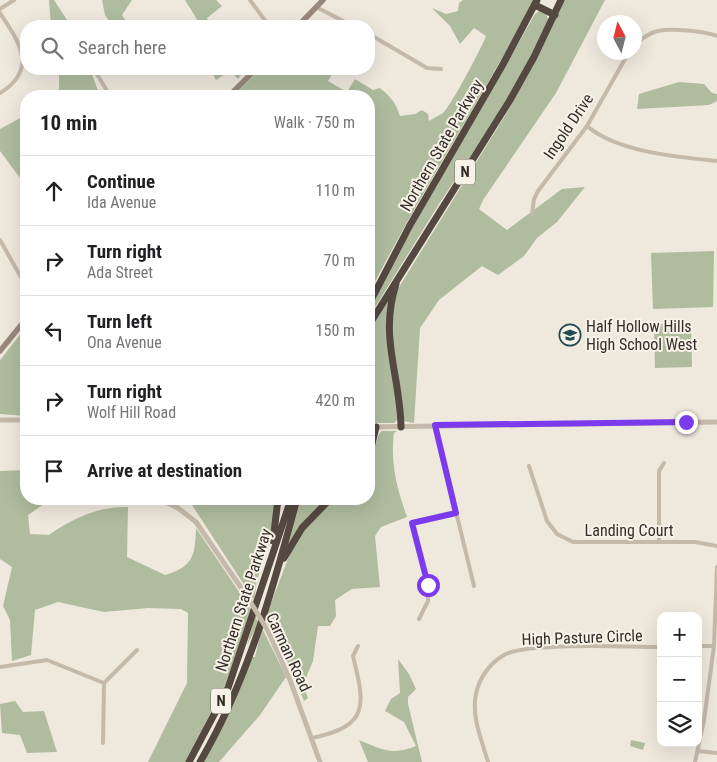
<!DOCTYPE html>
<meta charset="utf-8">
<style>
:root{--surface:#fff;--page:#f6f6f6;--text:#202124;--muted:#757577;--line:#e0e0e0}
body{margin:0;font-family:"Roboto Condensed",sans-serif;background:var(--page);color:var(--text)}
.controls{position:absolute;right:15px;bottom:15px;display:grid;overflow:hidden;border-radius:10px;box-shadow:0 5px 20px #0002}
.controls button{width:45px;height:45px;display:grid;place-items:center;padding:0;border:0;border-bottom:1px solid var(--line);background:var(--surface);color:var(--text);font:25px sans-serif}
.compass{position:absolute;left:597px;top:15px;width:45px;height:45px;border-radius:50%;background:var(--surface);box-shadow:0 5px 20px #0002;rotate:353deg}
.stop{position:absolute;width:15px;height:15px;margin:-11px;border:4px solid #7c3aed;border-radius:50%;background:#fff}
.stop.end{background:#7c3aed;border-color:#fff;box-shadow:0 1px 5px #0008}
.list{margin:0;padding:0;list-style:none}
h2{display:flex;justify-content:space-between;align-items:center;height:65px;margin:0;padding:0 20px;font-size:21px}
h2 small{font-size:16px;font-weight:400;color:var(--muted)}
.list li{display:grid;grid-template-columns:32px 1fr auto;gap:15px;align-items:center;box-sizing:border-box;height:70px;padding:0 20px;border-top:1px solid var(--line)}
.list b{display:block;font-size:19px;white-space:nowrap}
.list p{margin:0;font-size:16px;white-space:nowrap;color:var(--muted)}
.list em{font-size:16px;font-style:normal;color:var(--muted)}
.icon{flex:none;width:28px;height:28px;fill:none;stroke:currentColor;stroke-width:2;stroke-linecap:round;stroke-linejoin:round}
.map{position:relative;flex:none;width:717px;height:762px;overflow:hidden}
.search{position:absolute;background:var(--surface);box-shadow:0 5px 20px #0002;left:20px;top:20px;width:355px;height:55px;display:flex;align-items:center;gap:12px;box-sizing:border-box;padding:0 18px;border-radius:20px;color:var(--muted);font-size:19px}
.panel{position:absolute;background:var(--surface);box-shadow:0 5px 20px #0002;left:20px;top:90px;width:355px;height:415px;border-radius:20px}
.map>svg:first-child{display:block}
.green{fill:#afbc9e}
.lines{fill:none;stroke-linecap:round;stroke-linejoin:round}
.minor{stroke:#c5b9aa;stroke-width:4}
.tertiary{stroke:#c5b9aa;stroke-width:5}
.secondary{stroke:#99897c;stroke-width:5.5}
.motorway{stroke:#544841;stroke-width:7}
.tertiary-bridge{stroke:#c5b9aa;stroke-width:5}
.route{stroke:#7c3aed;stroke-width:6}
.labels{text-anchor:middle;stroke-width:4;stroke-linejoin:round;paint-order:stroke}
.shield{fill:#f7f2e8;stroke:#6e6862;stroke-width:1}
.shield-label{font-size:15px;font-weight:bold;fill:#342d29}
.street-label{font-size:16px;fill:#342d29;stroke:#f7f2e8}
.poi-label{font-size:16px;fill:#342d29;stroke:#f7f2e8;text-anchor:start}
</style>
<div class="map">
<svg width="717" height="762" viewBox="0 0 717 762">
<rect width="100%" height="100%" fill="#efe8dd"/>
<!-- green -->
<path class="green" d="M49 0H54L71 26H51Z
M102 0H132L122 15 129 26H113L105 15Z
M185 0H216L222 6 207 18 211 26H201Z
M463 0H534C481 99 420 194 369 293V96H233L261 69H335L328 81 347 92 355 79 373 90 380 88C391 97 396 103 400 116L415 114 422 110 428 114 429 121C433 118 439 116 443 113 451 106 482 47 486 36L474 28 460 44 450 26 432 8 446 14 458 11 459 3Z
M564 0H605L556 93 483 200 479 209 507 230 562 189 585 187 557 222 537 238 524 256 498 275 482 266 439 300 420 328 414 423 403 421 402 399 390 330 396 292 503 119 530 71Z
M539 11 546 14 548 19 539 42 513 93 439 204 369 317V310L393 262 535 14Z
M59 69H90L100 96H51L59 89Z
M210 69H245L238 79 230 71 216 80Z
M679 82 704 84 712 93 717 94V101L709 105 637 109 639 94Z
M26 115V133L23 134 26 143V186L0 151V129Z
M714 251 713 307 653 309 651 253Z
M390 293 386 332 395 380 397 420 394 423H369V330Z
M691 323 692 367 655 368 654 324Z
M26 327V416L0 414V360Z
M382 431H397L394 433C390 462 397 489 407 517L381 527 375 536 380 587 352 589 335 600 336 616 330 626H318L313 661 303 685 308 698 304 701 291 669 265 619 291 551 308 524 332 499H369V465L379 434Z
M26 470V499H51L28 515 30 534 49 535C73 518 99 506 128 507L127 557 165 575C193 567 195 556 196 528L252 611 225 685 185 762H148L187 683 188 613 181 609 148 608 104 612 58 602 35 610 31 655 12 661 10 620 3 606 12 567 0 559V471Z
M194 499H275L271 539 257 580 254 600 192 505Z
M301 499H327L303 524 288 545Z
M255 616 259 623 247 645Z
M262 628 286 677 260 715 219 762H203L252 657H255Z
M398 659 409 674 416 689 408 697V704L422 762H368L359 740C381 749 392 756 416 746L404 722 385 711 391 699 400 693Z
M15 701 23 712 44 711 57 752 27 753 20 735 2 733 0 704Z
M631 740 645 743 643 750 630 746Z"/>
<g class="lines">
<!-- minor -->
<path class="minor" d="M250 0 269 26
M316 7 353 26
M0 9 14 0
M0 13C19 42 39 69 0 93
M369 34 427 68 441 69
M634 46C641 39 648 33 658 31 671 28 705 31 717 36
M94 69 110 96
M587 126C617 152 677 157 717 161
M532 214 534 199 538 191 587 126 629 52
M0 240 26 286
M435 425 474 586
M529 466 547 521 557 534 573 542H695L717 546
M659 542V471L664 463
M419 619 428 601V585L412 523 456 513
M698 646H714
M0 667 47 660 104 683
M312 738C370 726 365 705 353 656L358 646
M103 743 104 683 137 650
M698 751 717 753
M488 762C482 741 471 716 476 694 479 678 490 663 504 655 526 642 630 647 661 647
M695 762 704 720 714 646 717 567"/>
<!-- tertiary -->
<path class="tertiary" d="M0 420H26
M369 427 717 422
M159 499 178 508 196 522 248 598
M268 631 290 680 320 762"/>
<!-- secondary -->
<path class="secondary" d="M298 26 323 0
M229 96 256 69
M0 351 26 319"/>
<!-- motorway -->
<path class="motorway" d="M535 5 555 15
M396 284C379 337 400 374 401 427
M369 304 409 227 502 66 537 0
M369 325 510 100 534 57 561 0
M369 457 376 427
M273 541 278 499
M284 558 302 528 330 499
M189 762 228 688 291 499
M200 762C248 680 273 589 297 499"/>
<!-- tertiary-bridge -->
<path class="tertiary-bridge" d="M248 598 268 631"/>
</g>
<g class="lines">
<!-- route -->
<path class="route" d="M428 585 412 523 456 513 435 425 686 422"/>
</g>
<!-- icons -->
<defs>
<g id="school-ring" transform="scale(1.125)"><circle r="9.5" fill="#f7f2e8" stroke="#234950" stroke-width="1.5"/><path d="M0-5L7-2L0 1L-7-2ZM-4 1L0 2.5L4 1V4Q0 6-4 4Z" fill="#234950"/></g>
</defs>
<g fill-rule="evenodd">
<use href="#school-ring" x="570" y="335"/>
</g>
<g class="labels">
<!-- shield labels -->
<g class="shield">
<rect x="455" y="159.5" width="20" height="25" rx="4"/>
<rect x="211" y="688.5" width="20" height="25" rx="4"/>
</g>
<g class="shield-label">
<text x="465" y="177">N</text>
<text x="221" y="706">N</text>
</g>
<!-- street labels -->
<g class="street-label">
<text transform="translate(568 126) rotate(-56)" y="6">Ingold Drive</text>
<text transform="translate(441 145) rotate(-60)" y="6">Northern State Parkway</text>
<text x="629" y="536">Landing Court</text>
<text transform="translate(243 600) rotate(-72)" y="6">Northern State Parkway</text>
<text transform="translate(582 637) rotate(-2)" y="6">High Pasture Circle</text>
<text transform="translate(289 652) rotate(65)" y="6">Carman Road</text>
</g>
<!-- poi labels -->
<g class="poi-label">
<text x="586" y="332">Half Hollow Hills<tspan x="586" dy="18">High School West</tspan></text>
</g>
</g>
</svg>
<div class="controls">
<button>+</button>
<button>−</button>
<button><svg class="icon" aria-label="layers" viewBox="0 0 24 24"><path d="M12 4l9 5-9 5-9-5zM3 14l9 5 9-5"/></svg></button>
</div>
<svg class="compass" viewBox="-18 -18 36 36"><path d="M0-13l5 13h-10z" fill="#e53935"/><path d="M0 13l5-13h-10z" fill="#757577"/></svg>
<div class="stop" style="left:428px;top:585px"></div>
<div class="stop end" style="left:686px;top:422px"></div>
<div class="search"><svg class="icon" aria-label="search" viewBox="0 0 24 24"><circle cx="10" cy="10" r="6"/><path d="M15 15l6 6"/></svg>Search here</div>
<section class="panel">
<h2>10 min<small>Walk · 750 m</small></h2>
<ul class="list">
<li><svg class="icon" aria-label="ahead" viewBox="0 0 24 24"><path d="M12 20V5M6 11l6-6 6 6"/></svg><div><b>Continue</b><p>Ida Avenue</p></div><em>110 m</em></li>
<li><svg class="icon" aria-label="right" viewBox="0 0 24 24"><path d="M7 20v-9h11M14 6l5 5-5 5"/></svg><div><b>Turn right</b><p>Ada Street</p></div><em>70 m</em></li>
<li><svg class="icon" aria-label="left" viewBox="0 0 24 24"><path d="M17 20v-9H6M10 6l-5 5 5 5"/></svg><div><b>Turn left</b><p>Ona Avenue</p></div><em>150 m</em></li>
<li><svg class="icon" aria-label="right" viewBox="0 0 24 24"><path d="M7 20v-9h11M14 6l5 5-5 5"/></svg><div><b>Turn right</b><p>Wolf Hill Road</p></div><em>420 m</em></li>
<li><svg class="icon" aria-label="arrive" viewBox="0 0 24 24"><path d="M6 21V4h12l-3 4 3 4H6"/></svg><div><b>Arrive at destination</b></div></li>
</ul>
</section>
</div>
